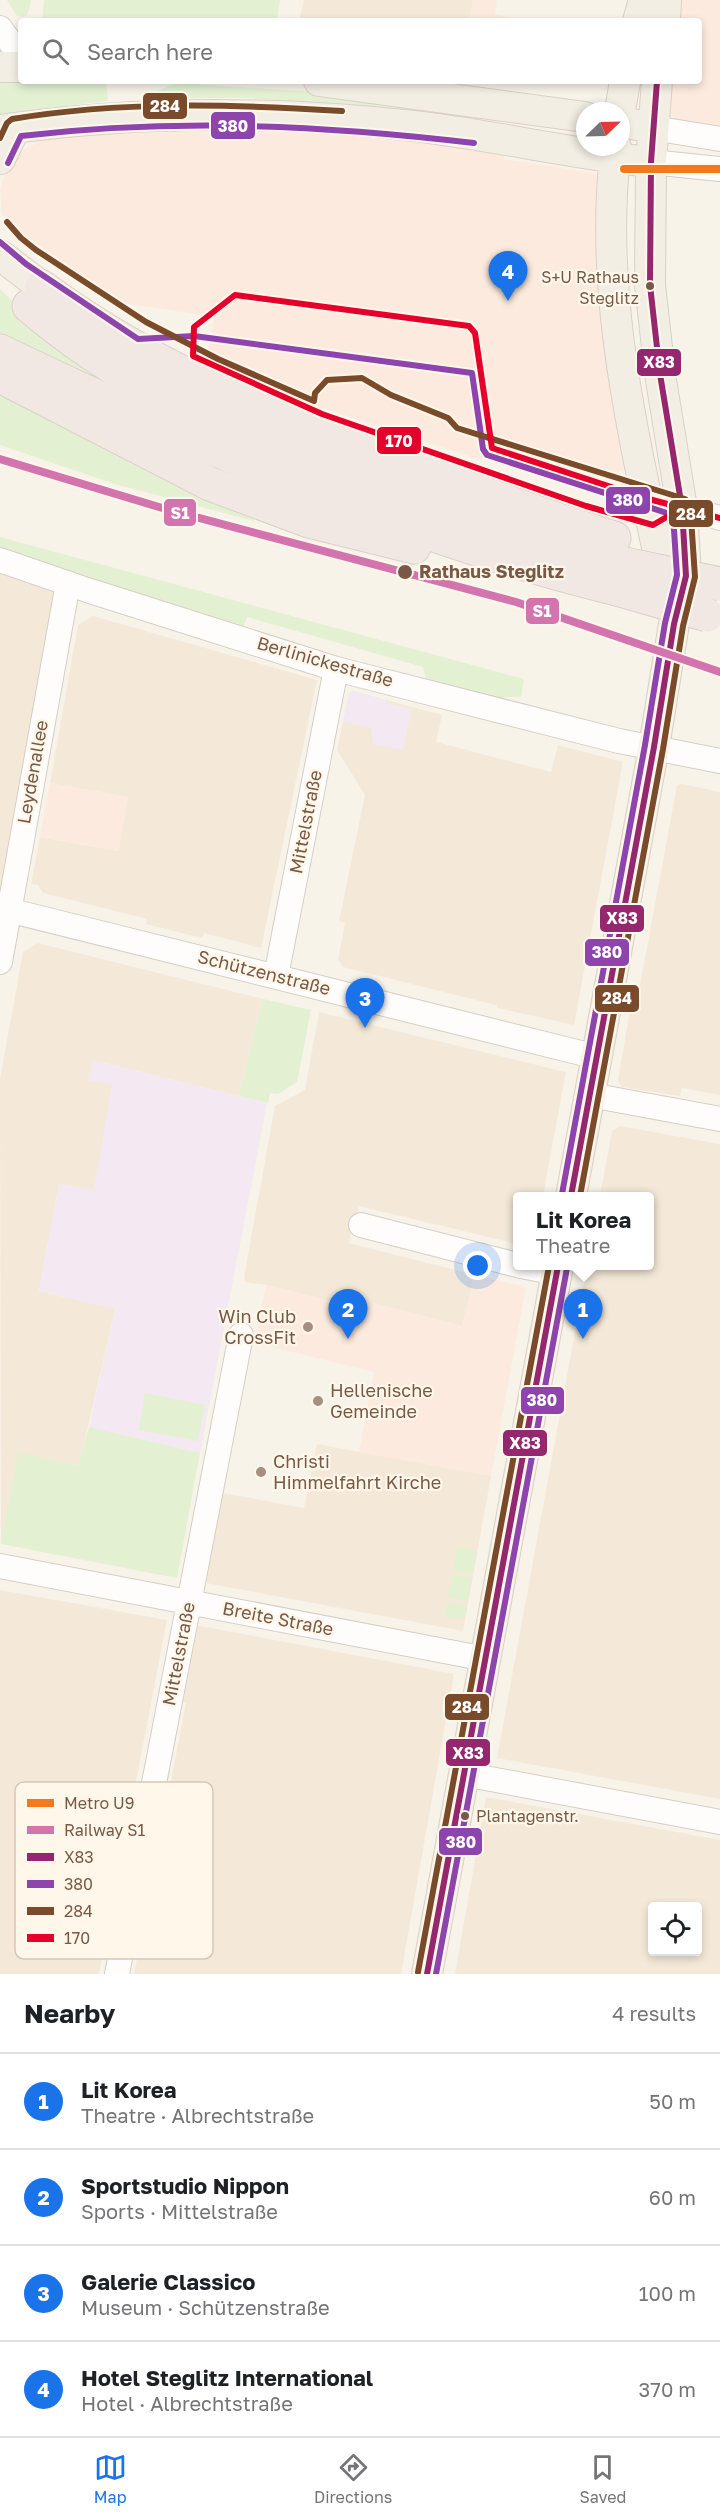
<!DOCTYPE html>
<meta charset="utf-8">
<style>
:root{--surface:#fff;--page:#f2f2f2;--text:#202124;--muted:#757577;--line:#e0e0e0;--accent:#1a73e8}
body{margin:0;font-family:"Golos Text",sans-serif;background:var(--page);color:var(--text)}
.controls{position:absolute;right:18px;bottom:18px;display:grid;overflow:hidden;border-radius:6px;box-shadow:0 3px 9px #0003}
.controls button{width:54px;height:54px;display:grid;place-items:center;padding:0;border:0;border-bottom:2px solid var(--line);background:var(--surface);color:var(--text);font:30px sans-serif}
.compass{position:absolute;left:576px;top:102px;width:54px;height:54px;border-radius:50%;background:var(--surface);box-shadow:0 3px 9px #0003;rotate:67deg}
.you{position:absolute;left:478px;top:1266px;width:21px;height:21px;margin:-15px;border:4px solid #fff;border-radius:50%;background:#1a73e8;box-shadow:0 0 0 9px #1a73e833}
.badge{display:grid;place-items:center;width:39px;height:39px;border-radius:50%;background:var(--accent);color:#fff;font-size:20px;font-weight:700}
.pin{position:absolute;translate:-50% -50px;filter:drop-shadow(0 2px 3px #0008)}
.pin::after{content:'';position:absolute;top:32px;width:21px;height:18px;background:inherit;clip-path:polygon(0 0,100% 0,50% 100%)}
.popup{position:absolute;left:513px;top:1192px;width:141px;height:78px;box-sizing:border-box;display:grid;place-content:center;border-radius:6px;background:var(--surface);filter:drop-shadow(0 2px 4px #0005);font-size:20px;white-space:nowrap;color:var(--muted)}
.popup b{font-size:22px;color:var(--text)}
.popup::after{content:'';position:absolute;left:50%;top:100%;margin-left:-12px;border:12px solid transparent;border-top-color:var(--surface)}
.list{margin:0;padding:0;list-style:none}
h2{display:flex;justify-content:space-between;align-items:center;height:78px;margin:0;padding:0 24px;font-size:26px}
h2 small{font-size:20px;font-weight:400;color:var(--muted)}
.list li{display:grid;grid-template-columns:39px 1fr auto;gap:18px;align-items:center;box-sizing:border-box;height:96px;padding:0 24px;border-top:2px solid var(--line)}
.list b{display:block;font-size:22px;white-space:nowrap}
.list p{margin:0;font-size:20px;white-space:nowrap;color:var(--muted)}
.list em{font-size:20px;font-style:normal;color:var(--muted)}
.icon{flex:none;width:33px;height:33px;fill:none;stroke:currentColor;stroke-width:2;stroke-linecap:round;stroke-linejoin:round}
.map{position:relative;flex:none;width:720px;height:1974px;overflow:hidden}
.search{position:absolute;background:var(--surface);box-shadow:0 3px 9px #0003;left:18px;right:18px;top:18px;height:66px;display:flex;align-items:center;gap:15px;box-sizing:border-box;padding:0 21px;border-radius:6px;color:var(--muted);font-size:22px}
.sheet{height:462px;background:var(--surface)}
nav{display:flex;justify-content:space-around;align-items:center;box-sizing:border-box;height:84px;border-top:2px solid var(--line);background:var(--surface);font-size:16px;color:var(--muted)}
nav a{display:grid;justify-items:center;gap:3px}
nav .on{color:var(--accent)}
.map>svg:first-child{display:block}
.residential{fill:#f4e9d8;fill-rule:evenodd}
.commercial{fill:#fceade}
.education{fill:#f4e8f2}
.green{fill:#e3f0d2}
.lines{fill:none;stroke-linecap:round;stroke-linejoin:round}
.minor-casing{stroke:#d6cec6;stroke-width:26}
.major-casing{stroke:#dad0c8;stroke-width:32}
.highway-casing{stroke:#dad0c8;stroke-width:35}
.minor{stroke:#fefdfc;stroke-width:24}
.major{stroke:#f3eee4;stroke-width:30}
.highway{stroke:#f2e8e3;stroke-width:33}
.highway-bridge-casing{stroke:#dad0c8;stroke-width:35;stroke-linecap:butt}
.highway-bridge{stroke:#f2e8e3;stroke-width:33}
.bus-1-casing{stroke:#fff7ea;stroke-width:10}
.bus-2-casing{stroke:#fff7ea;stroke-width:10}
.bus-3-casing{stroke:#fff7ea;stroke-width:10}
.bus-4-casing{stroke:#fff7ea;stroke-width:10}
.bus-1{stroke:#95276e;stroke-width:6}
.bus-2{stroke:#8e44ad;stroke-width:6}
.bus-3{stroke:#7a4b2a;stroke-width:6}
.bus-4{stroke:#e4002b;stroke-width:6}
.rail-1-casing{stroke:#fff7ea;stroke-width:12}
.rail-1{stroke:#d474ae;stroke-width:8}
.metro-1-casing{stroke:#fff7ea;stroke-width:12}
.metro-1{stroke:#f3791d;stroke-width:8}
.bus-dot{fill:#785947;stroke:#fff7ea;stroke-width:2}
.poi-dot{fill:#a58f80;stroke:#fff7ea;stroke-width:2}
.labels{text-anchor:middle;stroke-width:4.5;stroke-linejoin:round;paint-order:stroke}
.bus-label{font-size:16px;fill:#785947;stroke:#fff7ea;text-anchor:end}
.stop-label{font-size:18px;font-weight:bold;fill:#785947;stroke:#fff7ea;text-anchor:start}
.street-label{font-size:18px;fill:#785947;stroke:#fff7ea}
.poi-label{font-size:18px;fill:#785947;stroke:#fff7ea;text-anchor:start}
.key{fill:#fff7ea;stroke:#d6c8b9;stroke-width:1.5}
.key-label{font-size:16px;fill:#785947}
.line-badge{stroke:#fff7ea;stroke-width:2}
.badge-label{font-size:16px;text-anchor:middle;font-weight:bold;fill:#fff}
</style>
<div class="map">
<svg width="720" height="1974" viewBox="0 0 720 1974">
<rect width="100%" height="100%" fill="#f8f3e9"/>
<!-- residential -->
<path class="residential" d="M304 0H473L469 21H299Z
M0 569 55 587 0 894Z
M93 616 317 680 261 948 204 933 202 938 146 924 147 919 43 893 38 885 31 884 40 837 118 851 128 797 50 783 78 625Z
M353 691 442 715 436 742 440 743 551 772 558 745 623 762 574 1025 497 1008V1005L488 1003 343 967 338 960 345 923 339 921 365 795 337 750 349 693Z
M682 784 720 792V1095L682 1088 680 1096 622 1087 618 1080 631 1004H636L644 964 677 785Z
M38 943 263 999 239 1096 92 1060 113 1085 94 1190 59 1184 39 1291 115 1309 79 1466 18 1453 1 1544 0 1079 23 952Z
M319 1012 566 1072 543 1196H517V1244L359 1206 349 1243 475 1275 462 1326 373 1303 371 1311 266 1285 245 1282 244 1277 275 1106 305 1090Z
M620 1126 720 1144V1799L497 1758 587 1266H649V1196H600L612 1131Z
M317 1444 491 1476 463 1631 206 1583 223 1493 304 1508Z
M0 1590 167 1620 99 1974H0Z
M196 1625 454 1674 401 1974H134L186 1703 182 1702Z
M486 1797 720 1840V1974H455ZM652 1906H698V1952H652Z"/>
<!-- commercial -->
<path class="commercial" d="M473 0H497L495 15 512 17 511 21H469Z
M676 0H720V130L677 121 668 112 665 81H699V21H673Z
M244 130 336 135 404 142 413 137 498 150 504 155V159L599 174 625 463 622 470 611 476H601L508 444 478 459 305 402 215 364 209 347 214 317 118 302 23 241 14 234 2 213 0 190 6 170 23 150 43 140 89 135Z
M50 783 128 797 119 851 40 837Z
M475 1275 526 1287 491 1476 359 1452 374 1372 255 1343 266 1285 370 1311 373 1303 462 1326Z"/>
<!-- education -->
<path class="education" d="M353 691 386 700V703L412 709 403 750 373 744 371 728 343 722 349 693Z
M92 1060 267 1103 200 1453 89 1427 115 1309 39 1291 59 1184 94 1189 112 1085 88 1080Z"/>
<!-- green -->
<path class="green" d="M7 0H31L29 11 25 17 17 16Z
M44 0H280L277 21H42Z
M45 81H106L108 101 0 114V83Z
M176 83 320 92 426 107 417 111 251 98H148V95Z
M0 289 23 312 155 410 0 338Z
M0 390 258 509 254 521 115 484 0 445Z
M0 537 524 679 521 697H505L502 700 426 679 423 667 247 617 243 628 0 550Z
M263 999 311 1010 297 1082 278 1094 270 1093 268 1103 239 1096Z
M145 1393 205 1405 198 1441 139 1430Z
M89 1427 200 1453 177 1578 1 1544 18 1452 78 1466Z
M457 1547 477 1551 473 1574 453 1570Z
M452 1574 472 1578 468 1601 448 1597Z
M447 1602 467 1605 466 1615 459 1619 445 1616Z"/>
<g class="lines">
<!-- minor casing -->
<g class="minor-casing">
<path id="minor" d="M0 28 21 57
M653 128 720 139
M651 162 720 169
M645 498 720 518
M0 560 87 590 336 669 619 741 720 761
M0 908 597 1057
M0 962 68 583
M276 976 336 669
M590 1095 720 1119
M361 1225 517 1265
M521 1266 557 1273
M0 1566 486 1659
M464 1774 720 1822
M117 1974 241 1335"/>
</g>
<!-- major casing -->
<g class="major-casing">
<path id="major" d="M638 21 644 0
M665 21 666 0
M0 67H21
M319 81 585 117
M620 111 625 81
M621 122 653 128
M0 130C137 110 275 111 413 126 493 135 571 154 651 162
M616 147C597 298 637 448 667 595
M0 159 15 128
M0 255 42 287
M571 1196 654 747 674 624 686 576 682 508 660 374 650 285 651 162 657 81
M427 1974 558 1266"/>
</g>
<!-- highway casing -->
<g class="highway-casing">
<path id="highway" d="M42 287C161 375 296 427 434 475 494 497 553 519 614 538
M29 306C112 377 204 421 305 461 367 486 429 509 494 527 537 540 581 551 625 564
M0 351C196 445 401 536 613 588
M0 376 210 484 309 521 414 547"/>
</g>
<!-- minor -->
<use href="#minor" class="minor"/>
<!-- major -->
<use href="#major" class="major"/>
<!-- highway -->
<use href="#highway" class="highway"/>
<!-- highway-bridge casing -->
<g class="highway-bridge-casing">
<path id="highway-bridge" d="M625 564 720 584
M613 588 707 615"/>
</g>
<!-- highway-bridge -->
<use href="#highway-bridge" class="highway-bridge"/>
<!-- bus-1 casing -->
<g class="bus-1-casing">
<path id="bus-1" d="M571 1196 654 747 674 624 686 576 682 508 660 374 650 285 651 162 657 81
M427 1974 558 1266"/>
</g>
<!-- bus-2 casing -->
<g class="bus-2-casing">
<path id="bus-2" d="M8 163 21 136C173 118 322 125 474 143
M0 242 26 264 138 339 194 336 472 373 483 449 487 455 673 515 677 575 665 623 645 745 562 1194
M436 1974 567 1268"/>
</g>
<!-- bus-3 casing -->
<g class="bus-3-casing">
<path id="bus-3" d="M0 138 7 123 12 119C121 101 232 104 342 111
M7 222 21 238 36 250 146 322 218 359 314 401 315 393 327 380 362 378 391 395 448 418 457 428 685 499 690 503 695 577 683 626 663 749 580 1196
M418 1972 549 1266"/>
</g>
<!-- bus-4 casing -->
<g class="bus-4-casing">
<path id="bus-4" d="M682 508 653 525 586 506 322 414 193 356 194 327 235 295 469 326 475 333 492 448 645 498 720 518"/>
</g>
<!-- bus-1 -->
<use href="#bus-1" class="bus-1"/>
<!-- bus-2 -->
<use href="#bus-2" class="bus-2"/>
<!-- bus-3 -->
<use href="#bus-3" class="bus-3"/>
<!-- bus-4 -->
<use href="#bus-4" class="bus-4"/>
<!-- rail-1 casing -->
<g class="rail-1-casing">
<path id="rail-1" d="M0 459 169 510 516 602 720 672"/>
</g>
<!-- rail-1 -->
<use href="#rail-1" class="rail-1"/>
<!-- metro-1 casing -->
<g class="metro-1-casing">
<path id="metro-1" d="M624 169H720"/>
</g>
<!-- metro-1 -->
<use href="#metro-1" class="metro-1"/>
</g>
<!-- markers -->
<g class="bus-dot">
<circle cx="650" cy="286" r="5"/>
<circle cx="405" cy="572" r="8"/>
<circle cx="465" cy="1816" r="5"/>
</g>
<g class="poi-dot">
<circle cx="308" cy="1327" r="6"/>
<circle cx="318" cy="1401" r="6"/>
<circle cx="261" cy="1472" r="6"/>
</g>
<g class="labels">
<!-- bus labels -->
<g class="bus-label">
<text x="639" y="283">S+U Rathaus<tspan x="639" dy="21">Steglitz</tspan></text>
<text x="476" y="1822" text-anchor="start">Plantagenstr.</text>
</g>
<!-- stop labels -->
<g class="stop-label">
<text x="419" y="578">Rathaus Steglitz</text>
</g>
<!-- street labels -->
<g class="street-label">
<text transform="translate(325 662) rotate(16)" y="6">Berlinickestraße</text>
<text transform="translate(33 772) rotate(-80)" y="6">Leydenallee</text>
<text transform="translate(306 822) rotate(-79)" y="6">Mittelstraße</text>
<text transform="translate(264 973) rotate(14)" y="6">Schützenstraße</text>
<text transform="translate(278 1619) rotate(11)" y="6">Breite Straße</text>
<text transform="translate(179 1654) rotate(-79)" y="6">Mittelstraße</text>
</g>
<!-- poi labels -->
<g class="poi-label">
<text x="296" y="1323" text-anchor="end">Win Club<tspan x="296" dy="21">CrossFit</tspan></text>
<text x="330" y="1397">Hellenische<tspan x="330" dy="21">Gemeinde</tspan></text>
<text x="273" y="1468">Christi<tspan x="273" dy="21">Himmelfahrt Kirche</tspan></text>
</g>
</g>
<!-- legend -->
<rect x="15" y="1782" width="198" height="177" rx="9" class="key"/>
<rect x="27" y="1799" width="27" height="8" fill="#f3791d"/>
<rect x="27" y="1826" width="27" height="8" fill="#d474ae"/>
<rect x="27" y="1853" width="27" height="8" fill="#95276e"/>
<rect x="27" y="1880" width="27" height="8" fill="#8e44ad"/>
<rect x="27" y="1907" width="27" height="8" fill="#7a4b2a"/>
<rect x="27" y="1934" width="27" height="8" fill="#e4002b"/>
<g class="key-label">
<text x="64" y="1809">Metro U9</text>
<text x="64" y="1836">Railway S1</text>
<text x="64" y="1863">X83</text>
<text x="64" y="1890">380</text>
<text x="64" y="1917">284</text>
<text x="64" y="1944">170</text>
</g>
<g class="line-badge">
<rect x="142" y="92" width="46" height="28" rx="6" fill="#7a4b2a"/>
<rect x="210" y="111" width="46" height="29" rx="6" fill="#8e44ad"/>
<rect x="636" y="348" width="46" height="29" rx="6" fill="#95276e"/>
<rect x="376" y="426" width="46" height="29" rx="6" fill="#e4002b"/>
<rect x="605" y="486" width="46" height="29" rx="6" fill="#8e44ad"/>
<rect x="163" y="498" width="34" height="29" rx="6" fill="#d474ae"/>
<rect x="668" y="499" width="46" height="29" rx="6" fill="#7a4b2a"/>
<rect x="525" y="597" width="35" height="28" rx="6" fill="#d474ae"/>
<rect x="599" y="904" width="46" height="29" rx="6" fill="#95276e"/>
<rect x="584" y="938" width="46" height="29" rx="6" fill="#8e44ad"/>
<rect x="594" y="984" width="46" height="29" rx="6" fill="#7a4b2a"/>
<rect x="520" y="1386" width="45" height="29" rx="6" fill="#8e44ad"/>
<rect x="502" y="1429" width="46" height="28" rx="6" fill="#95276e"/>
<rect x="444" y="1693" width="46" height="28" rx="6" fill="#7a4b2a"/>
<rect x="445" y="1738" width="46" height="29" rx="6" fill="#95276e"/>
<rect x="438" y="1827" width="45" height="29" rx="6" fill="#8e44ad"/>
</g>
<g class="badge-label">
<text x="165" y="112">284</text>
<text x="233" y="132">380</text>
<text x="659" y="368">X83</text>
<text x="399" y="447">170</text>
<text x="628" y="506">380</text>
<text x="180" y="519">S1</text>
<text x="691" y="520">284</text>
<text x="542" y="617">S1</text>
<text x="622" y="924">X83</text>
<text x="607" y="958">380</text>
<text x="617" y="1004">284</text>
<text x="542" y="1406">380</text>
<text x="525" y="1449">X83</text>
<text x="467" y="1713">284</text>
<text x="468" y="1759">X83</text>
<text x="461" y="1848">380</text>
</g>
</svg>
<div class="controls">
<button><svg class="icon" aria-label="locate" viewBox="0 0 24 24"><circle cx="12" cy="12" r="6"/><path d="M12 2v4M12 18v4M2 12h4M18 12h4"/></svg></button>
</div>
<svg class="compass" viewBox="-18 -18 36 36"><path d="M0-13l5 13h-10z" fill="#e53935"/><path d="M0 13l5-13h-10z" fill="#757577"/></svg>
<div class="you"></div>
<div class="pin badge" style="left:583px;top:1339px">1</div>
<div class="popup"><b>Lit Korea</b>Theatre</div>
<div class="pin badge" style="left:348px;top:1339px">2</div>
<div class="pin badge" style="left:365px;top:1028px">3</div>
<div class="pin badge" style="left:508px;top:301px">4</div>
<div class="search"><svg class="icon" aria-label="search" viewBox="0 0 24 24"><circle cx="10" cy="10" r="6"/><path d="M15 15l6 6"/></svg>Search here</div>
</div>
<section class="sheet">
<h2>Nearby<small>4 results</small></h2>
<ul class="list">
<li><span class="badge">1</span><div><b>Lit Korea</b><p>Theatre · Albrechtstraße</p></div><em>50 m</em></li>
<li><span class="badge">2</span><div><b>Sportstudio Nippon</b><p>Sports · Mittelstraße</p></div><em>60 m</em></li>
<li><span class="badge">3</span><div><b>Galerie Classico</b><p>Museum · Schützenstraße</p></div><em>100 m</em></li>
<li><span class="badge">4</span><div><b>Hotel Steglitz International</b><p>Hotel · Albrechtstraße</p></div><em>370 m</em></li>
</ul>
</section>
<nav>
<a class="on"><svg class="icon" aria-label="map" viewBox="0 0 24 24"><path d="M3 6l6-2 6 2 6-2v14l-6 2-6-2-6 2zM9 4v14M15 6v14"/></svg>Map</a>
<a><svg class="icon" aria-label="directions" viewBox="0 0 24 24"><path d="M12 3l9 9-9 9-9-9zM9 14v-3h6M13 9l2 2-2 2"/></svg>Directions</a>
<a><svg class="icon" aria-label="saved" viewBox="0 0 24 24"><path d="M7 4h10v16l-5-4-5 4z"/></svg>Saved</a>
</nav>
